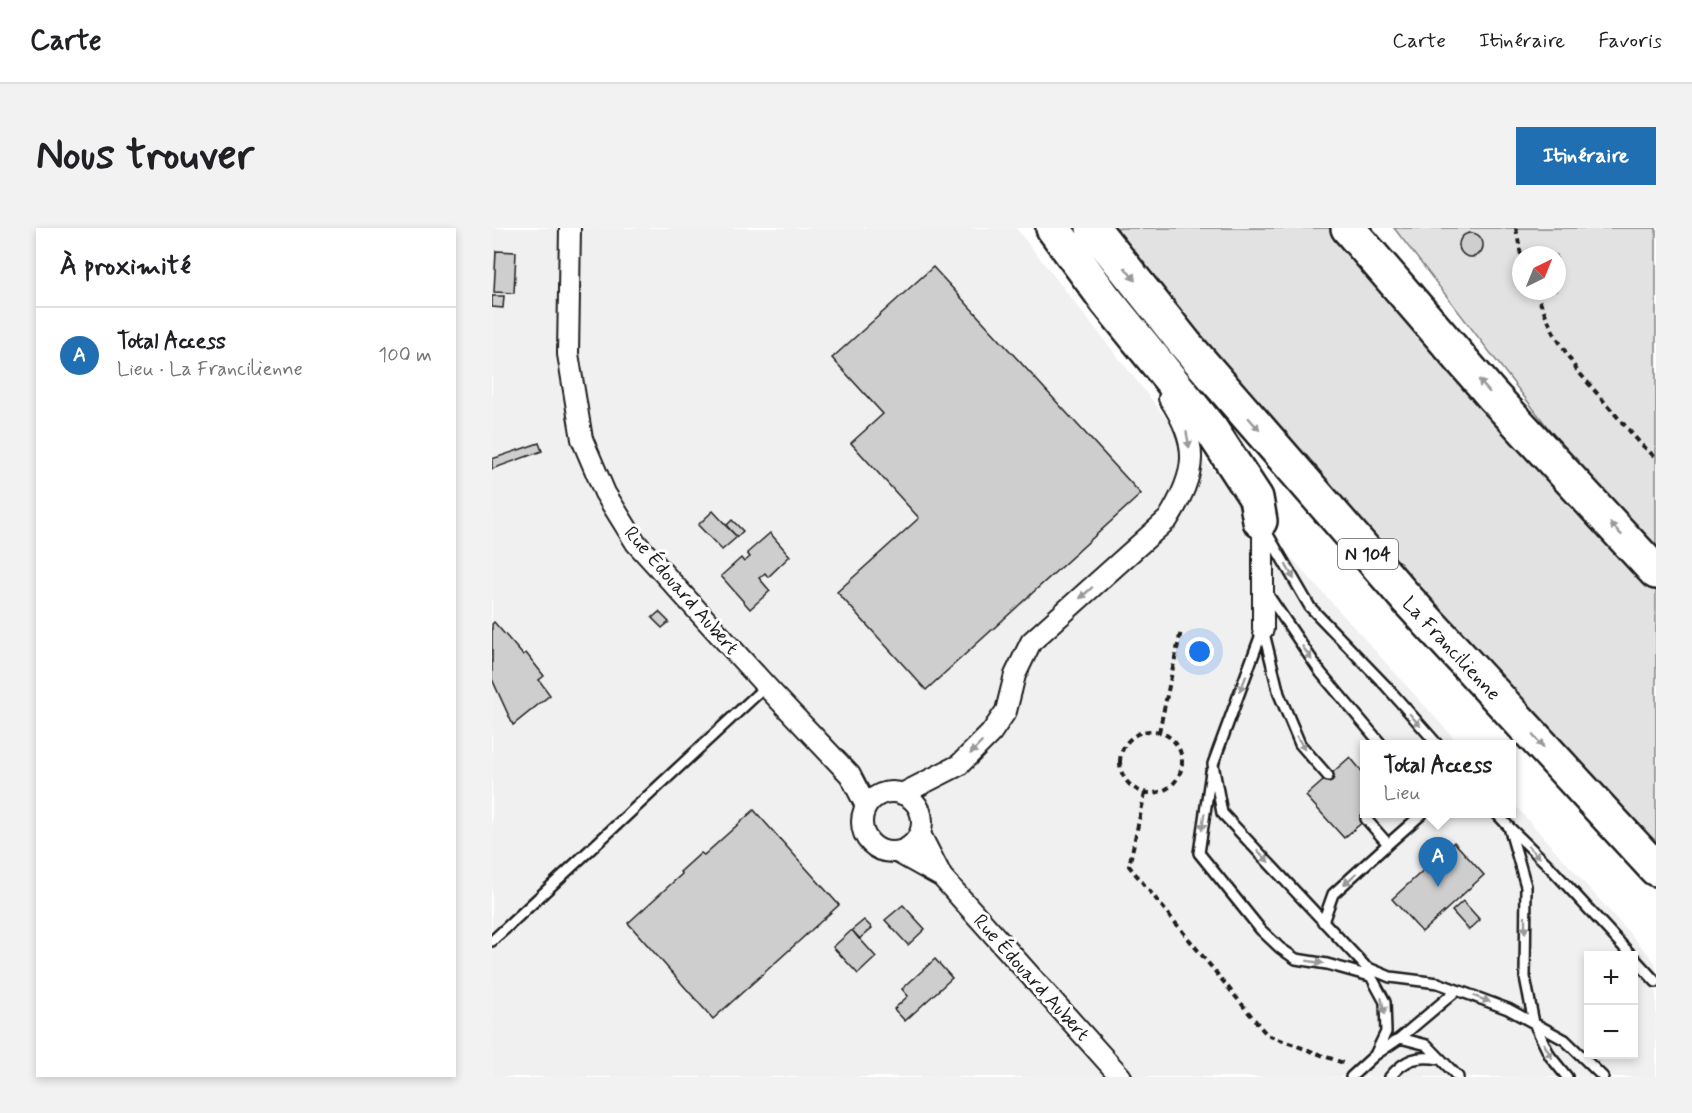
<!DOCTYPE html>
<html lang="fr">
<meta charset="utf-8">
<style>
:root{--surface:#fff;--page:#f2f2f2;--text:#202124;--muted:#757577;--line:#e0e0e0;--accent:#1f6fb2}
body{margin:0;font-family:Mynerve,sans-serif;background:var(--page);color:var(--text)}
.controls{position:absolute;right:18px;bottom:18px;display:grid;overflow:hidden;border-radius:0px;box-shadow:0 3px 9px #0003}
.controls button{width:54px;height:54px;display:grid;place-items:center;padding:0;border:0;border-bottom:2px solid var(--line);background:var(--surface);color:var(--text);font:30px sans-serif}
.compass{position:absolute;left:1020px;top:18px;width:54px;height:54px;border-radius:50%;background:var(--surface);box-shadow:0 3px 9px #0003;rotate:43deg}
.you{position:absolute;left:708px;top:424px;width:21px;height:21px;margin:-15px;border:4px solid #fff;border-radius:50%;background:#1a73e8;box-shadow:0 0 0 9px #1a73e833}
.badge{display:grid;place-items:center;width:39px;height:39px;border-radius:50%;background:var(--accent);color:#fff;font-size:20px;font-weight:700}
.pin{position:absolute;translate:-50% -50px;filter:drop-shadow(0 2px 3px #0008)}
.pin::after{content:'';position:absolute;top:32px;width:21px;height:18px;background:inherit;clip-path:polygon(0 0,100% 0,50% 100%)}
.popup{position:absolute;left:868px;top:512px;width:156px;height:78px;box-sizing:border-box;display:grid;place-content:center;border-radius:0px;background:var(--surface);filter:drop-shadow(0 2px 4px #0005);font-size:20px;white-space:nowrap;color:var(--muted)}
.popup b{font-size:22px;color:var(--text)}
.popup::after{content:'';position:absolute;left:50%;top:100%;margin-left:-12px;border:12px solid transparent;border-top-color:var(--surface)}
.list{margin:0;padding:0;list-style:none}
h2{display:flex;justify-content:space-between;align-items:center;height:78px;margin:0;padding:0 24px;font-size:26px}
h2 small{font-size:20px;font-weight:400;color:var(--muted)}
.list li{display:grid;grid-template-columns:39px 1fr auto;gap:18px;align-items:center;box-sizing:border-box;height:96px;padding:0 24px;border-top:2px solid var(--line)}
.list b{display:block;font-size:22px;white-space:nowrap}
.list p{margin:0;font-size:20px;white-space:nowrap;color:var(--muted)}
.list em{font-size:20px;font-style:normal;color:var(--muted)}
.map{position:relative;flex:none;width:1164px;height:849px;overflow:hidden;border-radius:0px}
header{display:flex;align-items:center;gap:36px;box-sizing:border-box;height:84px;padding:0 30px;background:var(--surface);border-bottom:2px solid var(--line)}
header strong{font-size:28px}
nav{display:flex;gap:33px;margin-inline-start:auto;font-size:21px}
.intro{display:flex;align-items:center;justify-content:space-between;box-sizing:border-box;height:144px;padding:0 36px}
h1{margin:0;font-size:42px}
.button{padding:15px 27px;border-radius:0px;background:var(--accent);color:#fff;font-size:21px;font-weight:700}
main{display:flex;gap:36px;padding:0 36px}
aside{flex:1;background:var(--surface);border-radius:0px;box-shadow:0 3px 9px #0003}
.map>svg:first-child{display:block}
.built{fill:#f0f0f0;fill-rule:evenodd}
.green{fill:#e2e2e2;stroke:#7f7f7f;stroke-width:1.5;fill-rule:evenodd}
.building{fill:#cecece;stroke:#1c1c1c;stroke-width:1.5}
.lines{fill:none;stroke-linecap:round;stroke-linejoin:round}
.lane-casing{stroke:#1c1c1c;stroke-width:14}
.street-casing{stroke:#1c1c1c;stroke-width:24}
.highway-casing{stroke:#1c1c1c;stroke-width:38}
.path{stroke:#1c1c1c;stroke-width:4;stroke-dasharray:6 4.5;stroke-linecap:butt}
.lane{stroke:#fff;stroke-width:9}
.street{stroke:#fff;stroke-width:20}
.highway{stroke:#fff;stroke-width:33}
.oneway{fill:#999}
.labels{text-anchor:middle;stroke-width:6;stroke-linejoin:round;paint-order:stroke}
.shield{fill:#fff;stroke:#606060;stroke-width:1.5}
.shield-label{font-size:18px;font-weight:bold;fill:#1c1c1c}
.street-label{font-size:20px;fill:#1c1c1c;stroke:#fff}
</style>
<header>
<strong>Carte</strong>
<nav><a>Carte</a><a>Itinéraire</a><a>Favoris</a></nav>
</header>
<div class="intro"><h1>Nous trouver</h1><a class="button">Itinéraire</a></div>
<main>
<aside>
<h2>À proximité<small></small></h2>
<ul class="list">
<li><span class="badge">A</span><div><b>Total Access</b><p>Lieu · La Francilienne</p></div><em>100 m</em></li>
</ul>
</aside>
<div class="map">
<svg width="1164" height="849" viewBox="0 0 1164 849">
<rect width="100%" height="100%" fill="#fff"/>
<filter id="ink" filterUnits="userSpaceOnUse"><feTurbulence type="fractalNoise" baseFrequency=".0167" numOctaves="2"/><feDisplacementMap in="SourceGraphic" scale="12" xChannelSelector="R" yChannelSelector="G"/><feConvolveMatrix kernelMatrix="1 2 1 2 8 2 1 2 1" color-interpolation-filters="sRGB"/></filter>
<g filter="url(#ink)">
<!-- built -->
<path class="built" d="M0 0H524L674 190 967 516H872V586H1020V574L1164 735V849H0ZM1096 728H1142V826H1096Z"/>
<!-- green -->
<path class="green" d="M621 0H839L873 45 1164 363V621L1060 509 803 222Z
M902 0H1164V321L1077 227ZM1029 27H1065V63H1029Z"/>
<!-- building -->
<path class="building" d="M967 17a12 12 0 1 1 24 0a12 12 0 1 1-24 0Z
M4 23 24 24 22 65 2 64Z
M441 39 649 266 434 462 345 364 427 290 359 215 391 186 340 130Z
M0 68H12L11 80 0 79Z
M47 215 50 223 0 241V231Z
M221 283 245 309 230 322 206 297Z
M240 292 251 303 245 309 234 298Z
M278 305 298 328 276 349 273 345 267 350 278 363 258 381 229 348 249 330 252 334 258 329 255 325Z
M167 384 177 394 170 400 160 390Z
M2 394 31 427 34 425 52 448 47 452 58 467 21 497 0 451V396Z
M858 529 872 546V586H880L852 610 814 568Z
M262 582 347 677 221 791 136 695 190 646 188 644 209 625 212 627Z
M962 614 992 647 930 704 900 671Z
M971 673 988 692 977 702 960 683Z
M411 677 433 701 416 717 393 692Z
M372 692 380 700 367 711 360 702Z
M360 702 384 729 366 746 341 719Z
M443 731 460 750 413 793 402 781 416 768 410 761Z"/>
<g class="lines">
<!-- lane casing -->
<g class="lane-casing">
<path id="lane" d="M775 305 818 379 894 458 945 516
M774 364 829 445 889 516
M771 401 721 536 730 585 874 739 893 774 894 804 883 827
M771 401 787 466 808 516 836 548
M719 544 707 625 769 702 788 720 804 731 835 736 878 748
M1005 586 1017 599 1034 658 1033 749 1042 795 1058 828 1075 849
M874 591 896 616 930 586
M1019 601 1056 637 1140 728
M831 694 841 666 896 616
M0 713 274 458
M1142 730 1164 754
M874 739 898 749 946 755 1016 781 1073 812 1111 849
M908 810 935 817 966 849
M859 849 883 827 908 810 965 762
M898 849C913 831 925 827 948 831"/>
</g>
<!-- street casing -->
<g class="street-casing">
<path id="street" d="M78 0 76 126 90 211 113 265 144 315 274 458 358 547 374 578
M768 293 771 308V401
M370 594a30 30 0 1 1 60 0a30 30 0 1 1-60 0Z
M410 566 467 537 499 505 514 483 523 447 539 414 676 291C705 244 708 217 677 170
M428 606 450 649 629 849
M405 624 450 649"/>
</g>
<!-- highway casing -->
<g class="highway-casing">
<path id="highway" d="M561 0 614 72 720 203 764 270 768 293
M601 0 694 117 914 370 1164 641
M856 0 1000 167 1164 344"/>
</g>
<!-- path -->
<path class="path" d="M1024 0 1029 27
M1043 63 1062 105 1084 141 1148 215 1164 230
M628 534a31 31 0 1 1 62 0a31 31 0 1 1-62 0Z
M667 504 689 403
M653 565 637 638 775 807 854 836"/>
<!-- lane -->
<use href="#lane" class="lane"/>
<!-- street -->
<use href="#street" class="street"/>
<!-- highway -->
<use href="#highway" class="highway"/>
</g>
<!-- one-way arrows -->
<defs><path id="oneway-solid" d="M-6-.8H1V-3.2L6.5 0L1 3.2V.8H-6Z" transform="scale(1.5)"/></defs>
<g class="oneway">
<use href="#oneway-solid" transform="translate(638 46) rotate(52)"/>
<use href="#oneway-solid" transform="translate(992 158) rotate(-131)"/>
<use href="#oneway-solid" transform="translate(762 196) rotate(49)"/>
<use href="#oneway-solid" transform="translate(696 212) rotate(79)"/>
<use href="#oneway-solid" transform="translate(1124 301) rotate(-133)"/>
<use href="#oneway-solid" transform="translate(798 344) rotate(60)"/>
<use href="#oneway-solid" transform="translate(594 365) rotate(138)"/>
<use href="#oneway-solid" transform="translate(815 425) rotate(56)"/>
<use href="#oneway-solid" transform="translate(751 456) rotate(111)"/>
<use href="#oneway-solid" transform="translate(923 492) rotate(49)"/>
<use href="#oneway-solid" transform="translate(1046 513) rotate(47)"/>
<use href="#oneway-solid" transform="translate(809 515) rotate(57)"/>
<use href="#oneway-solid" transform="translate(484 520) rotate(135)"/>
<use href="#oneway-solid" transform="translate(711 594) rotate(99)"/>
<use href="#oneway-solid" transform="translate(1042 624) rotate(44)"/>
<use href="#oneway-solid" transform="translate(771 628) rotate(47)"/>
<use href="#oneway-solid" transform="translate(858 651) rotate(138)"/>
<use href="#oneway-solid" transform="translate(1033 697) rotate(90)"/>
<use href="#oneway-solid" transform="translate(823 734) rotate(9)"/>
<use href="#oneway-solid" transform="translate(990 771) rotate(20)"/>
<use href="#oneway-solid" transform="translate(891 778) rotate(79)"/>
<use href="#oneway-solid" transform="translate(1056 823) rotate(61)"/>
</g>
</g>
<g class="labels">
<!-- shield labels -->
<rect class="shield" x="846" y="311" width="60" height="30" rx="4.5"/>
<g class="shield-label">
<text x="876" y="332">N 104</text>
</g>
<!-- street labels -->
<g class="street-label">
<text transform="translate(190 362) rotate(49)" y="7">Rue Édouard Aubert</text>
<text transform="translate(960 420) rotate(47)" y="7">La Francilienne</text>
<text transform="translate(540 749) rotate(48)" y="7">Rue Édouard Aubert</text>
</g>
</g>
</svg>
<div class="controls">
<button>+</button>
<button>−</button>
</div>
<svg class="compass" viewBox="-18 -18 36 36"><path d="M0-13l5 13h-10z" fill="#e53935"/><path d="M0 13l5-13h-10z" fill="#757577"/></svg>
<div class="you"></div>
<div class="pin badge" style="left:946px;top:659px">A</div>
<div class="popup"><b>Total Access</b>Lieu</div>
</div>
</main>
